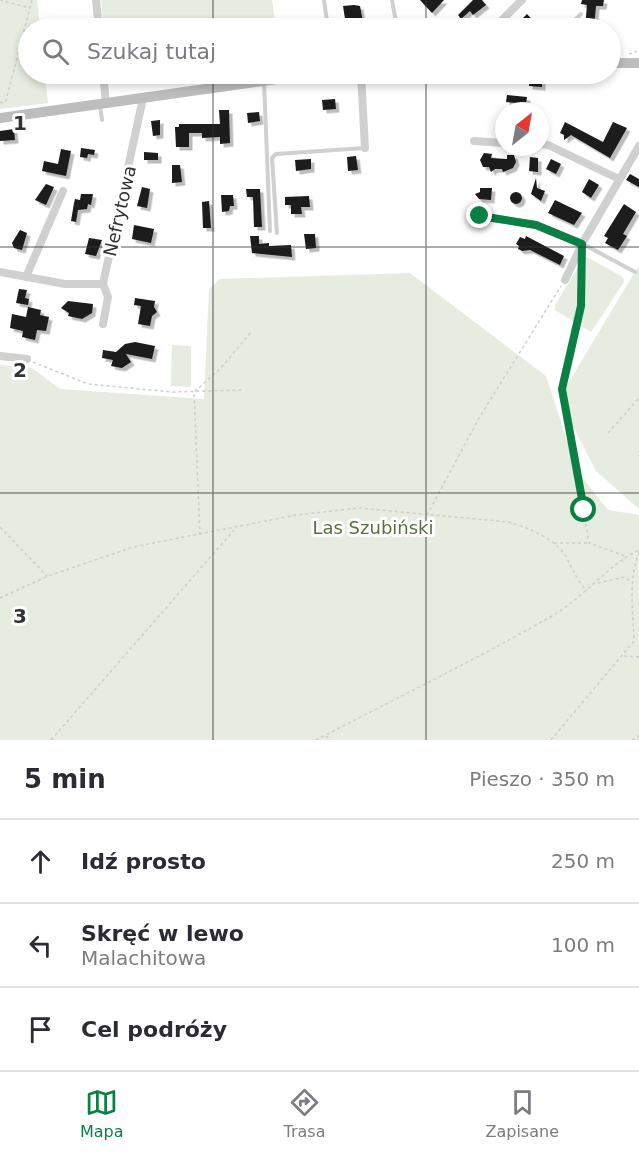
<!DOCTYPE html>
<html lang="pl">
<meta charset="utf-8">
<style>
:root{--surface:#fff;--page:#f7f7f7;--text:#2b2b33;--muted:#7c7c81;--line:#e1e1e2;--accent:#0b8043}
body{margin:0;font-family:"DejaVu Sans",sans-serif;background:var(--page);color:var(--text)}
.compass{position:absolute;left:495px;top:102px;width:54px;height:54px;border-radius:50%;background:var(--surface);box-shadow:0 3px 9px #0003;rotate:31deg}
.stop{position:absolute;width:18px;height:18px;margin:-14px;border:4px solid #0b8043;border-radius:50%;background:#fff}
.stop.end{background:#0b8043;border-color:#fff;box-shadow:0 2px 6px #0008}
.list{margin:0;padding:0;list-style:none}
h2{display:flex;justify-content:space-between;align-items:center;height:78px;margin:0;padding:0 24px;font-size:26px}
h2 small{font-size:20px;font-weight:400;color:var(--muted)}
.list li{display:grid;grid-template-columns:39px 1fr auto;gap:18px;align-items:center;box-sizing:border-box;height:84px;padding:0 24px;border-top:2px solid var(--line)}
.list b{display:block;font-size:22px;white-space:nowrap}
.list p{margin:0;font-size:20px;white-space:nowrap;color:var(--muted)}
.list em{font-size:20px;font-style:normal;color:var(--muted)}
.icon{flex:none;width:33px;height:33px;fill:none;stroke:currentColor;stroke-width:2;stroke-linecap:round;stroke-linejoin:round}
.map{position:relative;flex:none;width:639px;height:740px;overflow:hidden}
.search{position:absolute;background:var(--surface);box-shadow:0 3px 9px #0003;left:18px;right:18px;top:18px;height:66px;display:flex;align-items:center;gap:15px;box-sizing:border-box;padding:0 21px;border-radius:33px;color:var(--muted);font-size:22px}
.sheet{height:330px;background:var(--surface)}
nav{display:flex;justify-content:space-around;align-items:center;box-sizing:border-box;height:84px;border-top:2px solid var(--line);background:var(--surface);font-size:16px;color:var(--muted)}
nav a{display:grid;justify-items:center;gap:3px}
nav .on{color:var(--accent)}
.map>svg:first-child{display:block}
.green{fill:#e6ecdf}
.building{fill:#1a1a1a;filter:url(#shadow)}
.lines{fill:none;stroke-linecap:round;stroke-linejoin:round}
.path{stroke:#cdcdcd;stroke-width:1.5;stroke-dasharray:3 3;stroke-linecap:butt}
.lane{stroke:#d0d0d0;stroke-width:4}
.street{stroke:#d0d0d0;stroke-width:8}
.secondary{stroke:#bdbdbd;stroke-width:10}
.route{stroke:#0b8043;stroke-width:8}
.grid{fill:none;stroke:#333;stroke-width:1.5;stroke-opacity:0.55}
.labels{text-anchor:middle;stroke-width:6;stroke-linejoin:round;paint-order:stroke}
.street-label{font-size:18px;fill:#333;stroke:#fff}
.park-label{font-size:18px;fill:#56703f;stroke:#fff}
.grid-label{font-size:20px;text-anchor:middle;font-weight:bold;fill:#333;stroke:#fff;stroke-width:6;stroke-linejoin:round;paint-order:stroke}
</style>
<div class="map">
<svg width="639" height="740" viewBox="0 0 639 740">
<defs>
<filter id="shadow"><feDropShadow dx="3.5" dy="3.5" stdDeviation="0" flood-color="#0004"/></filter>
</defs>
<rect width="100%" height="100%" fill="#fff"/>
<!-- green -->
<path class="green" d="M0 0H37L40 28H28V74H45L48 103 0 109Z
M101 0H272L276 28H104Z
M585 256 623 277 624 282 591 332 555 310V305Z
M639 265V509L596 471 572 424 566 387Z
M410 273 546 376 577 471 608 510 639 515V740H0V365L32 368 60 389 204 399 209 289 220 279Z
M172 345 191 346V387L171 386Z"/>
<!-- building -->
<path class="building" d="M420 0H444L432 13Z
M473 0H482L486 5 473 15 470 11 461 19 458 15Z
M582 0H604L603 6H596L594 28H585L587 5 581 4Z
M354 5 360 6 363 22 346 25 343 6Z
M527 14 540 28H521L517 24Z
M91 21V28H73L72 23Z
M529 77H542V87L529 86Z
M507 95 527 97 526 104 506 102Z
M335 99 336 109 323 110 322 100Z
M219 110H229L230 143 220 144V137L202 138V133H189V147H176L175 127H179V124H220Z
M259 112 260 121 248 123 247 113Z
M160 120V135L153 136 151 121Z
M565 122 603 142 613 122 627 128 610 158 571 135 564 140V135L560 133Z
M14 129 15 140 0 141V131Z
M81 148 95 150 94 155 88 154 87 158 80 157Z
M61 149 71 151 66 176 42 171 44 161 58 164Z
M144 152 158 153V160H144Z
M484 153 492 154 491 158 507 159V155H514L516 162 513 168 503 172 502 169H495L491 172 489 167H483L480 160Z
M356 156 358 170 348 171 347 157Z
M530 157 538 158V172L529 171Z
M311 159V169L296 171 295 160Z
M551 159 561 164 556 174 546 169Z
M172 165H180L182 182 172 183Z
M630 174 639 179V187L626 180Z
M536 178 537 188 545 191 541 201 531 194Z
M589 179 599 185 591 198 582 192Z
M46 184 54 187 46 205 35 200Z
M142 187 150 189 147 208 137 206Z
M480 188H492L491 200 479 199 475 194 480 192Z
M246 189H260L262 227H254L253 197H247Z
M510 198a6 6 0 1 1 12 0a6 6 0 1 1-12 0Z
M81 194H93L91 205 88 204 87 209 78 210 76 222 71 221 74 203 75 199 80 200Z
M221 195H233L234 206H230L229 211 222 212Z
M309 196 310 207H301L302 214H291V205H285V197Z
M555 200 582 213 574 225 548 213Z
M209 201 211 228H203L202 202Z
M624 204 636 212 623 234 627 236 618 250 605 243 608 238 604 236Z
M134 225 154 229 151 243 132 239Z
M20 230 27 233 22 250 14 248 12 243Z
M304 234H315L316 248 306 249Z
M250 236H259V244L269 243V246L291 245 292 257 252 253Z
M526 236 564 256 560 265 530 250 522 251 518 249 519 246 516 244 520 237 525 239Z
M89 238 102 240 96 256 85 254Z
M19 289 27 290 25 298 29 299 28 305 16 303Z
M135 298 155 301 154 307 157 312 152 316 150 326 138 324 141 306 134 305Z
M68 301 93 304 92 313 82 319 68 316 69 313 61 308Z
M28 307 41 310 40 315 49 317 46 331 37 330 35 340 22 337 23 331 10 328 12 314 26 317Z
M135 342 155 346 152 359 126 354 131 362 122 368 111 366 113 360 102 358 103 350 116 352 125 344Z"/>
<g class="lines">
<!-- path -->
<path class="path" d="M0 0 30 8
M629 54 637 51
M367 75 381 74
M317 82 353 77
M0 102 4 103 6 100 32 0
M581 264V306L562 389 589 543 625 556
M33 362 88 384 172 392 244 390
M608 433 639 398
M639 455V456
M427 515 479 418 561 286
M0 527 47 576
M200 535 194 392 221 368 251 332
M554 543H588
M598 583 625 577 631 582
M0 598 48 576 133 547 296 515 359 508 508 522C526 527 554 538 565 555 573 569 574 576 587 591
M624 656 639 657
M326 736 331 740
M51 740 234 530
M316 740C395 699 475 660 552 616 583 598 609 564 639 550
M551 740 634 641C633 611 628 581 639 553
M632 740 639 736"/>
<!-- lane -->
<path class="lane" d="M324 0 328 28
M392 0 397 28
M567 28 581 14
M264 81 270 231
M100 105 102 120
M277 233 272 158 276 154 365 148
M583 244 635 272"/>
<!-- street -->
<path class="street" d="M96 0 99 28
M494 28 522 0
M103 74 106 103
M361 74 365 148
M474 141 504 143
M540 144 548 145 619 179
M480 216 536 225 582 244
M0 272 65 284H103
M26 277 63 191
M565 280 582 244 639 146
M103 324 108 297 103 284 143 98
M0 356 27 359"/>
<!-- secondary -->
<path class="secondary" d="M610 63H639
M0 118 312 74"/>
</g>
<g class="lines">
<!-- route -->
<path class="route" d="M480 216 536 225 582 244 581 306 562 389 584 510"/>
</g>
<!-- grid -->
<path class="grid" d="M213 0V28M426 0V28M213 74V740M426 74V740M0 247H639M0 493H639"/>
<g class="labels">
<!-- street labels -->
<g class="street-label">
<text transform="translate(120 211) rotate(-77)" y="6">Nefrytowa</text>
</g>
<!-- park labels -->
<g class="park-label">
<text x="373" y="534">Las Szubiński</text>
</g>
</g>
<g class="grid-label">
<text x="20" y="130">1</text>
<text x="20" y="377">2</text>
<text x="20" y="623">3</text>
</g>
</svg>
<svg class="compass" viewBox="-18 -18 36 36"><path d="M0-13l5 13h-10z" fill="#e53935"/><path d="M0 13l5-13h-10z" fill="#7c7c81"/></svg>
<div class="stop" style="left:584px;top:510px"></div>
<div class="stop end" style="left:480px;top:216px"></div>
<div class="search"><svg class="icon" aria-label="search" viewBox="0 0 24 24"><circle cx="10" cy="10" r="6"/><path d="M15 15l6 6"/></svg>Szukaj tutaj</div>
</div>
<section class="sheet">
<h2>5 min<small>Pieszo · 350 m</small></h2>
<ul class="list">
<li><svg class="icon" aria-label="ahead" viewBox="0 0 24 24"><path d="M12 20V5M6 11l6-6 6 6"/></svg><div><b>Idź prosto</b></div><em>250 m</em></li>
<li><svg class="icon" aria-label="left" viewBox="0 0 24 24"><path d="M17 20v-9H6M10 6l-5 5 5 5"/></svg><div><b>Skręć w lewo</b><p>Malachitowa</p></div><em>100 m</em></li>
<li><svg class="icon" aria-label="arrive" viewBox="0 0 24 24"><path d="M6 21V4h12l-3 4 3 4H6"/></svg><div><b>Cel podróży</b></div></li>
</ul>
</section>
<nav>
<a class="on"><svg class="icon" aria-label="map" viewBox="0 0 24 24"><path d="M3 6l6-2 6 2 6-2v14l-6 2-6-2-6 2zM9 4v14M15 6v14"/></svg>Mapa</a>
<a><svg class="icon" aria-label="directions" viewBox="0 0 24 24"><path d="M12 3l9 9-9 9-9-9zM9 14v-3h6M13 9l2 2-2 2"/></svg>Trasa</a>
<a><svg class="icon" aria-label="saved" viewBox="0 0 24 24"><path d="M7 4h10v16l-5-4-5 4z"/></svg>Zapisane</a>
</nav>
